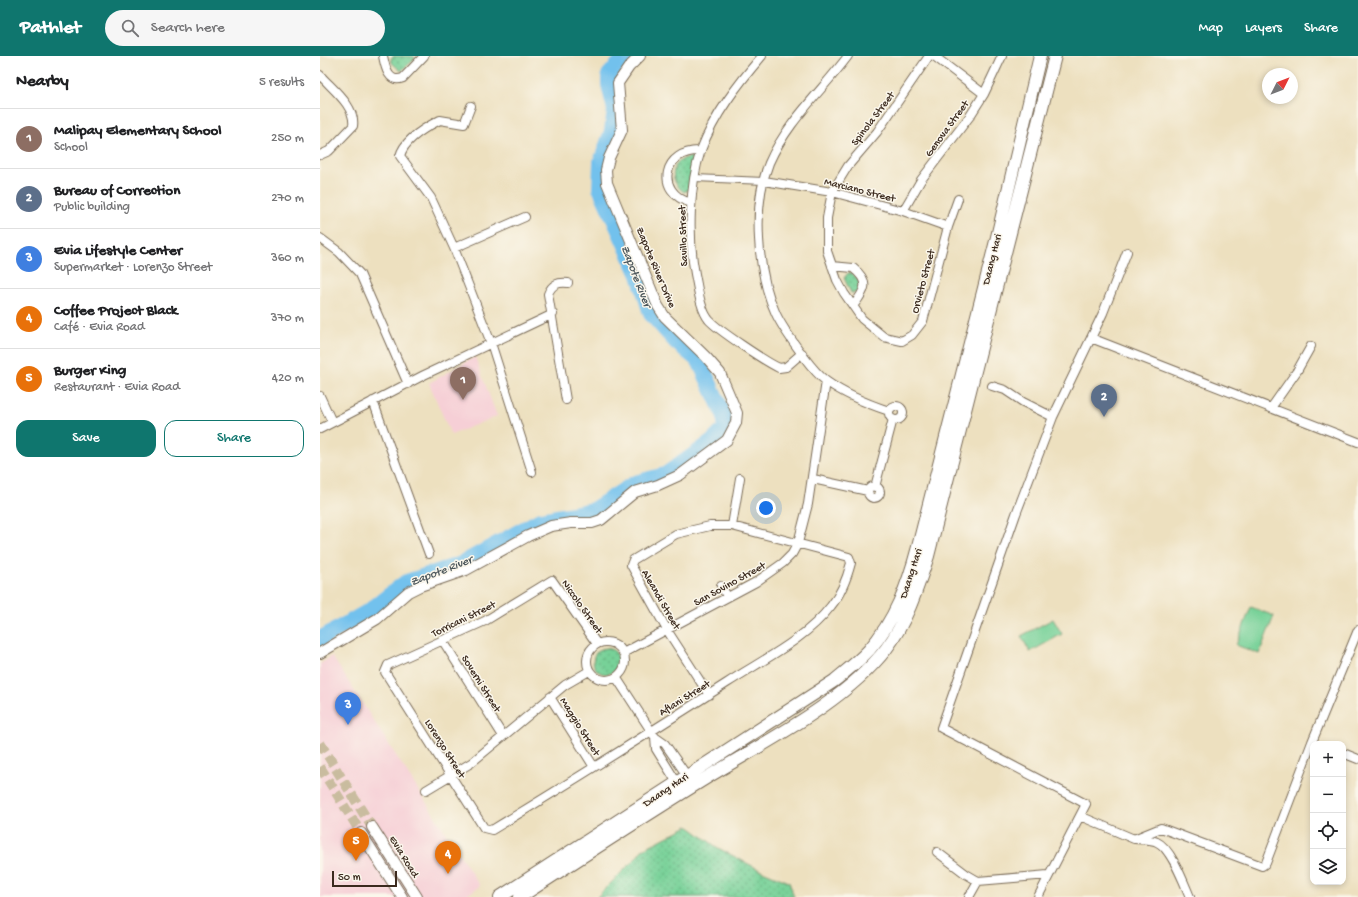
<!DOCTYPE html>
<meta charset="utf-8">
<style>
:root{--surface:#fff;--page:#f6f6f6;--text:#202124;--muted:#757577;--line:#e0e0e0;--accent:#0f766e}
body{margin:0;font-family:"Gochi Hand",sans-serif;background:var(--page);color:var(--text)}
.controls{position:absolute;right:12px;bottom:12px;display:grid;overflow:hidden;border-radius:8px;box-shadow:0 2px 6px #0003}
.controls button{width:36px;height:36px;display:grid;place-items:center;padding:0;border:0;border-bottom:1px solid var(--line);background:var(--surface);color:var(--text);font:20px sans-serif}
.compass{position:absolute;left:942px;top:12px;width:36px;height:36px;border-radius:50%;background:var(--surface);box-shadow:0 2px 6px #0003;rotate:48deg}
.scale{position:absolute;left:12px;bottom:10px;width:65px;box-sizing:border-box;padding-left:4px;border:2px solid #3b2a1e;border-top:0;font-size:11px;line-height:14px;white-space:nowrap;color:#3b2a1e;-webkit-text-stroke:3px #fbf7ec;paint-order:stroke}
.you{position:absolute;left:446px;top:452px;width:14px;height:14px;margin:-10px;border:3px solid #fff;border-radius:50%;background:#1a73e8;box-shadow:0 0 0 6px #1a73e833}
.badge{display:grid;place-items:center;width:26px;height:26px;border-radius:50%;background:var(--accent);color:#fff;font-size:13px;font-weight:700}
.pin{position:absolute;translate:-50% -33px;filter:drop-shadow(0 1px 2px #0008)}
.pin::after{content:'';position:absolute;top:21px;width:14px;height:12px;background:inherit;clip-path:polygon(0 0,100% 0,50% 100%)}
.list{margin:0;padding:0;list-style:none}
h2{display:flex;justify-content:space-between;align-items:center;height:52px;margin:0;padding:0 16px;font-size:17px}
h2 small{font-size:13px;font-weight:400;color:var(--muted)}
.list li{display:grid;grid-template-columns:26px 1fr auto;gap:12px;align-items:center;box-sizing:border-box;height:60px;padding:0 16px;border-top:1px solid var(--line)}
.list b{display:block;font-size:15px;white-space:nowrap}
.list p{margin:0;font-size:13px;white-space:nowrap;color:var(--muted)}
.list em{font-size:13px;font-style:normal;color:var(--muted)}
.actions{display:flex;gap:8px;padding:12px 16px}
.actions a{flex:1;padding:9px 0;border:1px solid var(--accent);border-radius:12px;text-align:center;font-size:14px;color:var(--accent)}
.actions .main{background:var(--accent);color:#fff}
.icon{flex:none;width:22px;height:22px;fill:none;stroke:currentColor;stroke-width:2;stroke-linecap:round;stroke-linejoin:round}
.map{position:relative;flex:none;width:1038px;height:841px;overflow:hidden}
header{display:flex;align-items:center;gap:24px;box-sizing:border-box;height:56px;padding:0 20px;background:var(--accent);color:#fff}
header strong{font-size:19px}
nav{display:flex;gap:22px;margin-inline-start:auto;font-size:14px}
.search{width:280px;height:36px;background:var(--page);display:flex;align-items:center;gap:10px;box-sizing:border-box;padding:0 14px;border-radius:22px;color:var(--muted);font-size:15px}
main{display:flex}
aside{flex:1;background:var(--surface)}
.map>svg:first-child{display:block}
.built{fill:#f6cfd6}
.grass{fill:url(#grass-dots);stroke:#597e5b}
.pitch{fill:#77d198;stroke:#597e5b}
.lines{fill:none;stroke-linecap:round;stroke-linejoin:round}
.river{stroke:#72c1ed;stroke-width:16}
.tertiary-tunnel{stroke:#c9bc9f;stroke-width:10;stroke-dasharray:10 5;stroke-linecap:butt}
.pedestrian-casing{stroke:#796a56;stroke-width:8}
.minor-casing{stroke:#796a56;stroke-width:10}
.tertiary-casing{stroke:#796a56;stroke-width:12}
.primary-casing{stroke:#796a56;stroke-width:14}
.pedestrian{stroke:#fff;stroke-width:6}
.minor{stroke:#fff;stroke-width:8}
.tertiary{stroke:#fff;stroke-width:10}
.primary{stroke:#fff;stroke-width:12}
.labels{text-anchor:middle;stroke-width:3;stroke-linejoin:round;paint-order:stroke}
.street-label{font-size:11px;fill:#3b2a1e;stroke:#fbf7ec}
.water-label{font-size:12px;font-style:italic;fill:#4c575c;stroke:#fbf7ec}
</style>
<header>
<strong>Pathlet</strong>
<div class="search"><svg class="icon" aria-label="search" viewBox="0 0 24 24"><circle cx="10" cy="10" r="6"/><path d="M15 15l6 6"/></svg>Search here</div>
<nav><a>Map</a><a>Layers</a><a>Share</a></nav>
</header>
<main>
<aside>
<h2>Nearby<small>5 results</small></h2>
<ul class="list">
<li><span class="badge" style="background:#8d6e63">1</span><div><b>Malipay Elementary School</b><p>School</p></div><em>250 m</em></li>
<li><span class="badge" style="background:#5c6f8a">2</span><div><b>Bureau of Correction</b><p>Public building</p></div><em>270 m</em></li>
<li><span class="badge" style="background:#3f7fe0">3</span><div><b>Evia Lifestyle Center</b><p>Supermarket · Lorenzo Street</p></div><em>360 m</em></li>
<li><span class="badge" style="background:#e8710a">4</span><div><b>Coffee Project Black</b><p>Café · Evia Road</p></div><em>370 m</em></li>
<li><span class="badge" style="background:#e8710a">5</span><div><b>Burger King</b><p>Restaurant · Evia Road</p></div><em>420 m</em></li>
</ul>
<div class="actions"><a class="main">Save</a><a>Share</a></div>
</aside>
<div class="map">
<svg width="1038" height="841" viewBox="0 0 1038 841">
<defs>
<pattern id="grass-dots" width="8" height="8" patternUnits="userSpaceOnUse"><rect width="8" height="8" fill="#77d198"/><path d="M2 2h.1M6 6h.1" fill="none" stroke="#63aa7b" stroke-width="1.8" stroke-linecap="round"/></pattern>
</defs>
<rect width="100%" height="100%" fill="#fbf7ec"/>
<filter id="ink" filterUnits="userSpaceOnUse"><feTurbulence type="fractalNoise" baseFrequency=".025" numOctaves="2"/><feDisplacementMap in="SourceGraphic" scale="8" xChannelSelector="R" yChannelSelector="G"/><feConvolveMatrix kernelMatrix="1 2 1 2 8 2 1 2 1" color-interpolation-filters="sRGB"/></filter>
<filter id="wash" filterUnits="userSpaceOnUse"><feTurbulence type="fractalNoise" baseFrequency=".012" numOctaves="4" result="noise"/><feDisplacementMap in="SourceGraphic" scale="16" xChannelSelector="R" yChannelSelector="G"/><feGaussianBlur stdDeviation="0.9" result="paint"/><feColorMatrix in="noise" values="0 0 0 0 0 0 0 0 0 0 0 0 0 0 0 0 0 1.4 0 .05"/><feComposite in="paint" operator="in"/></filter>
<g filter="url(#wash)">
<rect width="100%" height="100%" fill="#ede0bf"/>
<!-- built -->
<path class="built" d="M155 301 177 360 131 379 109 327Z
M12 600 160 830 144 841H0V608Z"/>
<!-- grass -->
<path class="grass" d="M73 0H94L95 3 81 15 72 7 71 2Z
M372 101 374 104 369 134 364 136C347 125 351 102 372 101Z
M528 217H532C539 223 543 229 536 237H531L524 222Z
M273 605a13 13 0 1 1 26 0a13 13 0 1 1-26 0Z
M368 770 398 792 440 814 469 826 474 841H277L316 802 323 793Z"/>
<!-- pitch -->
<path class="pitch" d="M931 551 954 560 939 598 916 589Z
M733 563 742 578 710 596 701 580Z"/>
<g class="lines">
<!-- river -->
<path class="river" d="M0 583 49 555 86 526 141 508 220 464 273 454 315 427 345 419 392 386 405 373V361L379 305 355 285 331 258 319 219 280 132 281 106 292 75 295 54 289 29V19L306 0"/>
</g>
</g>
<g filter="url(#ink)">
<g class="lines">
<!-- tertiary-tunnel -->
<path class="tertiary-tunnel" d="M0 687 52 771
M0 711 41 777"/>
<!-- pedestrian casing -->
<g class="pedestrian-casing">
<path id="pedestrian" d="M375 122 444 125"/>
</g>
<!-- minor casing -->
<g class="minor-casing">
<path id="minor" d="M63 0C65 10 68 28 83 22L104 0
M442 0C418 28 394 59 381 94 369 129 368 182 375 218 378 232 380 253 389 264 398 274 446 306 459 312L466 311 482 297
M528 0C501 36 467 66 449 107 432 149 437 217 456 258 463 273 474 287 484 301 490 309 498 319 506 325 524 338 548 348 569 355
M609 0 557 76 528 110 512 136 507 162V195L517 224 524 237 542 263 564 281 582 285 592 279 603 265 628 171 638 143
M614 0 664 38
M0 19C12 33 36 50 33 70L9 95 0 99
M151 50 144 68 120 64C106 71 84 84 80 100L111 142 134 192 171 287 212 416
M444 125 512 136 583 155 628 171
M371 147C334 136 343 93 381 95
M583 155 601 124 650 60 664 38 682 0
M0 182 19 196 40 218 88 328
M134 192 205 161
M512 210 533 212C551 226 545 235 533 250
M771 282 1038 386
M672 330 685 334 703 346 733 361
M0 340 12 366
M246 344 228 238C232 228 238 226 248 227
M53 345 109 498
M569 357a7 7 0 1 1 14 0a7 7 0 1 1-14 0Z
M951 352 977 315 991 290
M0 373 104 319 233 258
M493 423 548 435
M548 436a6 6 0 1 1 12 0a6 6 0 1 1-12 0Z
M555 431 573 363
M412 470 420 422
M401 530 407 540
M123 585 183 680
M267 605a19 19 0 1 1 38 0a19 19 0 1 1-38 0Z
M277 588 232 524 165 565 68 609 65 616 164 772 172 774C251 726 329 677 407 627 442 604 485 584 511 550 521 538 527 522 531 507L529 501 412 470H390L356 478 313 504 311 509 347 574 389 639
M303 597 436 526 463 507 472 498 478 487 488 448 506 325
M296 621 335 681 345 688 370 724
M230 641 274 711
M335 681 336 693 359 730
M1023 697 1038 703
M106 734 151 707 245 629 269 615
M760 760 814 783 841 772 942 810 946 807 992 686 1038 574
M815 783C821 784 832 783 837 786 851 792 864 827 870 841
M617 796 646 818 658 825 728 819
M649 841 658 825
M718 841 766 748 621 672 696 458 733 361 783 257 807 196"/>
</g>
<!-- tertiary casing -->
<g class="tertiary-casing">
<path id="tertiary" d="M0 597 57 563 88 536 100 530 146 514 208 480 231 470 251 467H272L281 464 315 436 338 429 360 419 407 384 416 367 417 357 400 317 386 301 345 261 338 250 287 127 286 114 289 102 302 74 298 27 309 11 320 0
M52 771 97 841
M41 777 82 841"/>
</g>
<!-- primary casing -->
<g class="primary-casing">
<path id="primary" d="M180 841 514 625C526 615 539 605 549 594 575 564 588 529 598 491L677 181 720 0
M200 841C263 800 326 759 391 719 447 685 525 646 566 593 587 565 597 533 608 500L735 0"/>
</g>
<!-- pedestrian -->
<use href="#pedestrian" class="pedestrian"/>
<!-- minor -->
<use href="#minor" class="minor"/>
<!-- tertiary -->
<use href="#tertiary" class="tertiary"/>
<!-- primary -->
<use href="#primary" class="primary"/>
</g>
</g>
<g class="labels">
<!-- street labels -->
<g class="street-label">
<text transform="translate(552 62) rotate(-53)" y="4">Spinola Street</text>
<text transform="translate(626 72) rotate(-54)" y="4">Genova Street</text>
<text transform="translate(540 133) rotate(14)" y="4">Marciano Street</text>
<text transform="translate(362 180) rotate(-92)" y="4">Savillo Street</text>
<text transform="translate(671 203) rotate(-76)" y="4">Daang Hari</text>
<text transform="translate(337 211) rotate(67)" y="4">Zapote River Drive</text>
<text transform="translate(602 225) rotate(-75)" y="4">Orvieto Street</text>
<text transform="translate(590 517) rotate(-72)" y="4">Daang Hari</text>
<text transform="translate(409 527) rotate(-29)" y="4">San Sovino Street</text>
<text transform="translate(342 543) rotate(60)" y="4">Aleandi Street</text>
<text transform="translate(263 550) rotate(55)" y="4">Niccolo Street</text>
<text transform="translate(143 562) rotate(-26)" y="4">Torricani Street</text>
<text transform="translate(162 627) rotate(58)" y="4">Soverni Street</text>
<text transform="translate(364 641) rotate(-32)" y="4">Aflani Street</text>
<text transform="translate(261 670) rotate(58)" y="4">Maggio Street</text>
<text transform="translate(126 692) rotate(58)" y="4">Lorenzo Street</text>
<text transform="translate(345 733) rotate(-34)" y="4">Daang Hari</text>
<text transform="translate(85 800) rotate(58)" y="4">Evia Road</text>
</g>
<!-- water labels -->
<g class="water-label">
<text transform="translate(317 220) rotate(69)" y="4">Zapote River</text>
<text transform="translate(121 514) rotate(-21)" y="4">Zapote River</text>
</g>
</g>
</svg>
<div class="controls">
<button>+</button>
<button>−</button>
<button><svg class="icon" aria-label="locate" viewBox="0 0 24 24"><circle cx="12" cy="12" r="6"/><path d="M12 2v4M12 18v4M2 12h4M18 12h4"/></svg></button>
<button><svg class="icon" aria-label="layers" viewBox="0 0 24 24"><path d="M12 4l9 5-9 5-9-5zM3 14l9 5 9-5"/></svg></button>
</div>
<svg class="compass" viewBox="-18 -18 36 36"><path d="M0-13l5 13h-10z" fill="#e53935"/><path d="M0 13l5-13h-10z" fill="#757577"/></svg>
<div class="scale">50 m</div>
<div class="you"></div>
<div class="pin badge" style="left:143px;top:344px;background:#8d6e63">1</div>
<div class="pin badge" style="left:784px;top:361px;background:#5c6f8a">2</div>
<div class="pin badge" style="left:28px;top:669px;background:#3f7fe0">3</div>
<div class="pin badge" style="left:128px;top:818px;background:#e8710a">4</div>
<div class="pin badge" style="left:36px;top:805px;background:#e8710a">5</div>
</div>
</main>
